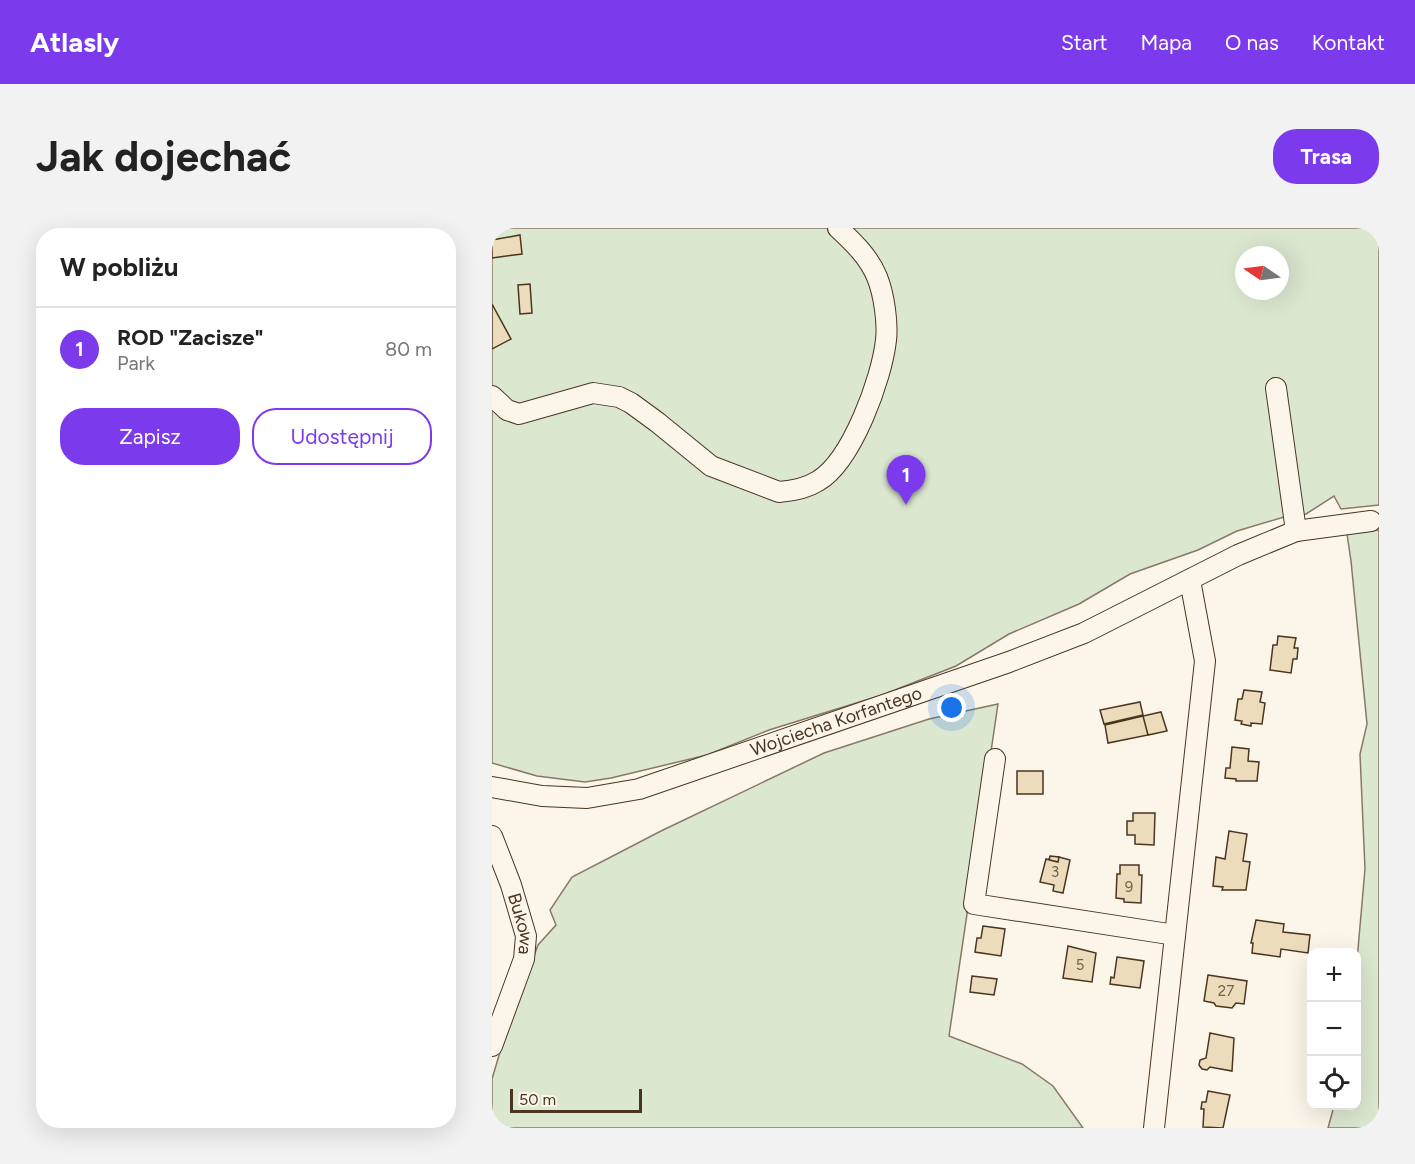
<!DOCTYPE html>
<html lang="pl">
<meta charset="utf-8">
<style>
:root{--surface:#fff;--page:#f2f2f2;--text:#222;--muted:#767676;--line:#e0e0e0;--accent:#7c3aed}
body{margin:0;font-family:Figtree,sans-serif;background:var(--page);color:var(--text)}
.controls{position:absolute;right:18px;bottom:18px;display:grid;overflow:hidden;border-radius:12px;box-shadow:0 6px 24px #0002}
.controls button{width:54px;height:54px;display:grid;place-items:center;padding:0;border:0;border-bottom:2px solid var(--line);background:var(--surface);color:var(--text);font:30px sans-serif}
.compass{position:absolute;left:743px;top:18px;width:54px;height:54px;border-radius:50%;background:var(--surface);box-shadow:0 6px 24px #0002;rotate:283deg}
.scale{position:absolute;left:18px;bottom:15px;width:132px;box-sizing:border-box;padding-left:6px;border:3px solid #4a3520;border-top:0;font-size:16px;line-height:21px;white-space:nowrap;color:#4a3520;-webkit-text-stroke:4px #fbf6e9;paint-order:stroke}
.you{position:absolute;left:460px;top:480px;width:21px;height:21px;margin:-15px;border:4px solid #fff;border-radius:50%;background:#1a73e8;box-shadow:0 0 0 9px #1a73e833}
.badge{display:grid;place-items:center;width:39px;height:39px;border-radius:50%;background:var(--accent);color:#fff;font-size:20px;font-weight:700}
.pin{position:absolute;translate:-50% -50px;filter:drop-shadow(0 2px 3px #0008)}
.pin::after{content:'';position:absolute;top:32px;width:21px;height:18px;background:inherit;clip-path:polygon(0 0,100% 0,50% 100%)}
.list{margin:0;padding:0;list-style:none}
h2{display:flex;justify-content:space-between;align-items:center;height:78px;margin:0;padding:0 24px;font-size:26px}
h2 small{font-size:20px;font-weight:400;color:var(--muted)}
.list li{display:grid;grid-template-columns:39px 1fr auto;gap:18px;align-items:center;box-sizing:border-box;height:84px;padding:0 24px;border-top:2px solid var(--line)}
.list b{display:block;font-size:22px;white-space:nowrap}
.list p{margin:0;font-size:20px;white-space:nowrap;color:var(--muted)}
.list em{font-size:20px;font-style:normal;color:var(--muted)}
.actions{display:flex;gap:12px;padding:18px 24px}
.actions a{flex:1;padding:14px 0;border:2px solid var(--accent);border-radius:24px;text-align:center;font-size:21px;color:var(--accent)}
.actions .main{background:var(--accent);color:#fff}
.icon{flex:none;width:33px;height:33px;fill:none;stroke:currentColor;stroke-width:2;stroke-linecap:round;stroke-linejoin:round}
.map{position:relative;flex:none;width:887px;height:900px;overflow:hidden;border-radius:24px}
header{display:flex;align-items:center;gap:36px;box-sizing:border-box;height:84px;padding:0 30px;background:var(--accent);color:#fff}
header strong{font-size:28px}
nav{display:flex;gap:33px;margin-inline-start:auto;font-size:21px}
.intro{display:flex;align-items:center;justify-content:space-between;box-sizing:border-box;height:144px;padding:0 36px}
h1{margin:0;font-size:42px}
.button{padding:15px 27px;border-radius:24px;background:var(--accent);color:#fff;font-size:21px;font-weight:700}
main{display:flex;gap:36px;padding:0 36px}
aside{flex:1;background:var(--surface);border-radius:24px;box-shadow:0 6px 24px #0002}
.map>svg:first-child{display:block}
.green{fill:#dce7d0;stroke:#887966;stroke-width:1.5;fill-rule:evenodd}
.building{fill:#ecdcbc;stroke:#4a3520;stroke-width:1.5}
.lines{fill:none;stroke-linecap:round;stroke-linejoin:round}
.minor-casing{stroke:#4a3520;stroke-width:22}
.minor{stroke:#fbf6e9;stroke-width:20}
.labels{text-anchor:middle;stroke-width:4.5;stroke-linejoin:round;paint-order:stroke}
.number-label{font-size:15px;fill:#725f47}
.street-label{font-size:18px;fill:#4a3520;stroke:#fbf6e9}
</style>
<header>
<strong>Atlasly</strong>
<nav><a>Start</a><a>Mapa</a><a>O nas</a><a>Kontakt</a></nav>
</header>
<div class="intro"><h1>Jak dojechać</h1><a class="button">Trasa</a></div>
<main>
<aside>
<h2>W pobliżu<small></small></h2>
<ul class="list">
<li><span class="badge">1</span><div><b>ROD &quot;Zacisze&quot;</b><p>Park</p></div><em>80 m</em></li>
</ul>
<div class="actions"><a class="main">Zapisz</a><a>Udostępnij</a></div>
</aside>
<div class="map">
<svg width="887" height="900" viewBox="0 0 887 900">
<rect width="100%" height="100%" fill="#fbf6e9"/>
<!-- green -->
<path class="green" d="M0 0H887V277L849 281 842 268 814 286 792 289 745 303 706 322 638 346 587 376 517 406 464 438 390 467 277 502 215 527 119 550 93 554 45 548 0 535ZM752 27H788V63H752Z
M887 302V900H836L842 878H864V744L873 641 868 526 875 496 859 333 855 306Z
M506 476 457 808 530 836 561 858 591 900H0V851L14 804 46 717 64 697 58 682 80 649 169 603 332 525 437 491Z"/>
<!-- building -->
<path class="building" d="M28 7 30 26 0 30V12Z
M38 56 40 85 28 86 26 57Z
M0 76 19 111 0 121Z
M786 408 804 410 802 420H806L805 431H801L799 445 778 442 781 417H785Z
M752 462 770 464 768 474 773 475 770 496 759 495V498L749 496 750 493 743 492 746 471H750Z
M648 474 651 487 612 496 608 482Z
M669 484 675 503 656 507 651 488Z
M651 488 656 507 616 515 613 497Z
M740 519 757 521 756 533 767 534 765 553H744V551L733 550 734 540H738Z
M525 543H551V566H525Z
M641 585H663L662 617 643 616V607H635V593H641Z
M737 603 755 606 751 633 758 634 754 662H730L731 659 721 658 724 629 733 631Z
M558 628 567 629 566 634 557 632Z
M567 629 578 632 571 665 561 663 562 657 548 654 554 631 566 634Z
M628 637H647V647H650L649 675 632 674V671L624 670 625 646H628Z
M764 692 792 696 791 704 818 707 816 725 789 721 788 729 760 725 761 715H759Z
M491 698 513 701 509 728 483 724 485 710H489Z
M576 718 604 725 600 754 571 750Z
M625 729 652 733 648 760 618 756 619 749 622 750Z
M716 747 755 753 752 776 744 775 740 780 724 778 722 775 712 773Z
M480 748 505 751 502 767 478 764Z
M718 805 742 810 740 843 718 839 715 842 710 841 707 837 708 832 714 830Z
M716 863 738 867 731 900 711 899 712 881H709L710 874H714Z"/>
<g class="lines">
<!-- minor casing -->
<g class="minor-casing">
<g id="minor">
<path d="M784 160 804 303"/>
<path d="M0 168 15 182 27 186 101 165 127 169 139 175 165 194 219 238 287 264C300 263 315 260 326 253 360 233 390 150 394 112 396 95 392 66 385 49 377 29 361 14 346 0"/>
<path d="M503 531 482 676 683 707"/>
<path id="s1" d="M0 559 50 568 95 570 147 561 517 434 592 405 746 327 804 303 879 293"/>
<path id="s2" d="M0 608 19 657 34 708 32 731 0 818"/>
<path d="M662 900 713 433 698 352"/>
</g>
</g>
<!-- minor -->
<use href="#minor" class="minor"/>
</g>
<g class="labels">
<!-- number labels -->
<g class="number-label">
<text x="563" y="649">3</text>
<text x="637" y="664">9</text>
<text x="588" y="742">5</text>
<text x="734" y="768">27</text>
</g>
<!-- street labels -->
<g class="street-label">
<text dy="6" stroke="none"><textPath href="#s1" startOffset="357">Wojciecha Korfantego</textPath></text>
<text dy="6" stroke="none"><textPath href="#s2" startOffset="93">Bukowa</textPath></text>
</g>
</g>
</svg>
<div class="controls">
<button>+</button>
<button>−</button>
<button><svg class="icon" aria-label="locate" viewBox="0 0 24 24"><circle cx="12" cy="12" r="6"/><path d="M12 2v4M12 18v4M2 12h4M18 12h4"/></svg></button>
</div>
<svg class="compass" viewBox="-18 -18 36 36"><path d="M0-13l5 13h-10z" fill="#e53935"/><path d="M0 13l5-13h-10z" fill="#767676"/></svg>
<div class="scale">50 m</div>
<div class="you"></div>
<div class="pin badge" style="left:414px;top:277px">1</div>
</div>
</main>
